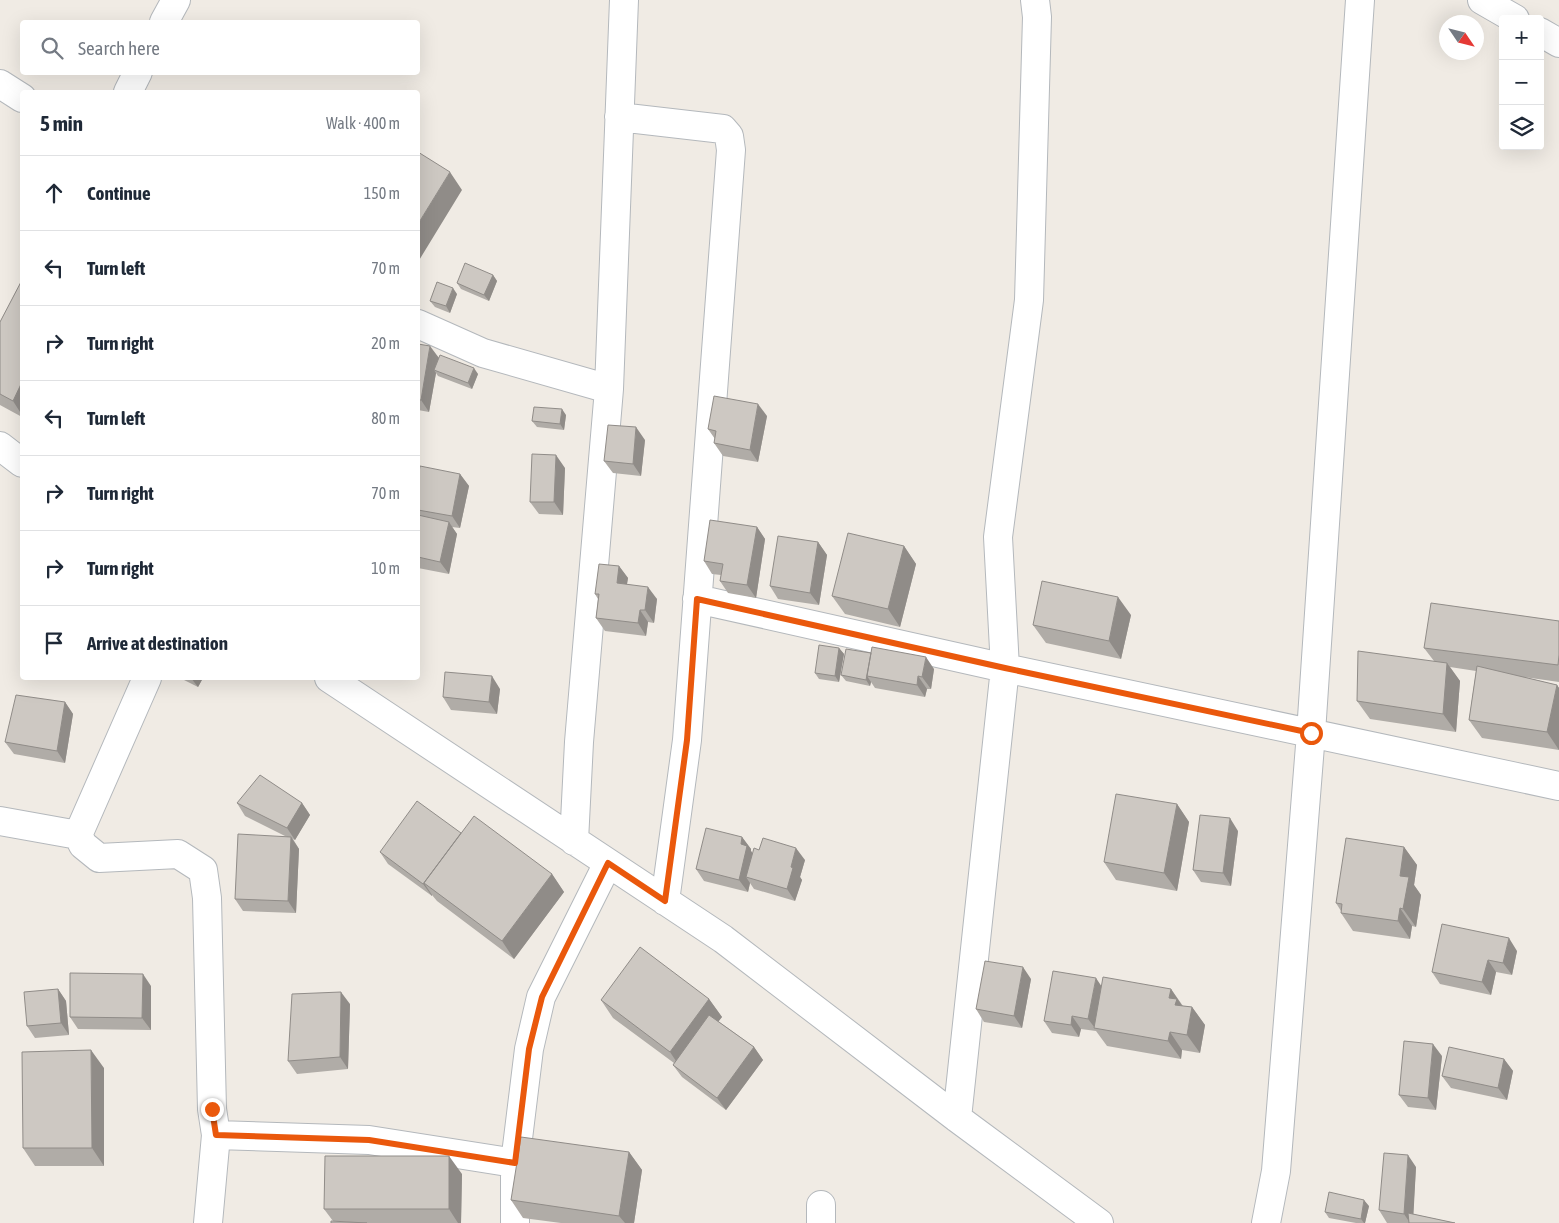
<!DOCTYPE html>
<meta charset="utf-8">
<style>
:root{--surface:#fff;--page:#f2f2f3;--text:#1f2937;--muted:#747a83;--line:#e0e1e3}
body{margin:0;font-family:"Asap Condensed",sans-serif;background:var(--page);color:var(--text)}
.controls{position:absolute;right:15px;top:15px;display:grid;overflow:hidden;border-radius:5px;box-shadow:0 5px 20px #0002}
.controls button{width:45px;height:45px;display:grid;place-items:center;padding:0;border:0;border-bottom:1px solid var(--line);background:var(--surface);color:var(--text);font:25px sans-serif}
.compass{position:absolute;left:1439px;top:15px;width:45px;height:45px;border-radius:50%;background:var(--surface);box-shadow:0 5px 20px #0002;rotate:125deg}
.stop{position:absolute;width:15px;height:15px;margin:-11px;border:4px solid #ea580c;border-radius:50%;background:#fff}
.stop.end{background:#ea580c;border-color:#fff;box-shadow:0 1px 5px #0008}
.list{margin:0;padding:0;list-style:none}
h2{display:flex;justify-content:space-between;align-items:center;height:65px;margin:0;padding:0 20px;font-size:21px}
h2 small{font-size:16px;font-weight:400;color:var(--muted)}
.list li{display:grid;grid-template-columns:32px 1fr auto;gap:15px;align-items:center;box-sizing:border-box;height:75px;padding:0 20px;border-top:1px solid var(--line)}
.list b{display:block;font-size:19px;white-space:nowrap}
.list em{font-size:16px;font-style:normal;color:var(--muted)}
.icon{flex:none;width:28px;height:28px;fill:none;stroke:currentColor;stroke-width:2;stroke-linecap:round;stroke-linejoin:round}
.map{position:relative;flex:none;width:1559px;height:1223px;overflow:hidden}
.search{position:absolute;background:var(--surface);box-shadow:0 5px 20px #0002;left:20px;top:20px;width:400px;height:55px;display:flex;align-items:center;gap:12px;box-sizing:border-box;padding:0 18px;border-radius:5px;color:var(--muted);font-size:19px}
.panel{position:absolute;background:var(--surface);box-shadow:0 5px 20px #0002;left:20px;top:90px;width:400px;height:590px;border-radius:5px}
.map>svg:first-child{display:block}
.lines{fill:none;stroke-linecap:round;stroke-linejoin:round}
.minor-casing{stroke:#b4b8bc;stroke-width:30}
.minor{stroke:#fff;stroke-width:28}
.wall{fill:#b0aca7}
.shaded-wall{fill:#908c88}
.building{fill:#cdc8c2;stroke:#908c88}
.route{stroke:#ea580c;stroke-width:6}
</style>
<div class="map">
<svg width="1559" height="1223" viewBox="0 0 1559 1223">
<rect width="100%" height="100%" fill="#f0ebe4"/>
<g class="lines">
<!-- minor casing -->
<g class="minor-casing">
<path id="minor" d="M1482 0 1515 19
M164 22 176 0
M1540 32 1559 43
M0 84 22 98
M128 92 138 72
M619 117 723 129 729 136 731 150 687 740 665 901
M418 324 483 353 609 389
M0 446 22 463
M697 599 1005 668 1559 786
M147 678 78 835 83 845 99 858 178 854 203 870 207 898 212 1109 216 1135 208 1223
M329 678 723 939 957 1118 1099 1223
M0 821 78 835
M574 841 579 742 609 389 624 0
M957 1118 1005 668 998 537 1029 300 1037 17 1035 0
M216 1135 369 1140 515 1163V1223
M515 1163 529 1049 541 997 608 863
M821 1205V1223
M1266 1223 1276 1171 1311 733 1360 0"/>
</g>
<!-- minor -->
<use href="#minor" class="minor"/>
</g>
<!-- wall -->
<path class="wall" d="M493 275 497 281 489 301 461 289 457 283Z
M22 280V417L0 405V322Z
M457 294 450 313 435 307 430 301Z
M418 344 439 358 478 374 472 389 438 376 436 373 429 412 418 410Z
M566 415 564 430 537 427 532 421Z
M767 416 758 462 723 456 714 443 715 439 708 429Z
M645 440 641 476 613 473 604 461Z
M565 468 563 515 539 514 530 502Z
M460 474 469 486 460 528 452 527 457 534 449 574 418 568V479Z
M757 527 765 539 756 598 728 593 720 581 721 575 712 574 704 561Z
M818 542 827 555 819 605 778 599 770 586Z
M904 546 916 564 900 627 845 614 832 596Z
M619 566 628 578 627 584 657 599 654 623 648 622 646 636 605 631 596 618 598 599 595 594Z
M1131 615 1121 659 1046 643 1033 625Z
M1559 621V682L1524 677 1557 685 1559 688V750L1482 738 1469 720 1476 671 1450 667 1460 681 1456 732 1370 719 1357 701 1434 661 1424 648Z
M839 648 844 654 839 682 819 679 815 673Z
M934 669 931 689H927L925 697 875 688 871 682 870 686 846 681 841 675Z
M180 678H203L198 687Z
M500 689 497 714 451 710 443 697Z
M65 702 73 714 65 763 14 754 5 742Z
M237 803H302L310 815 295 840 293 839 299 849 296 913 243 911 235 899 287 837 245 816Z
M1177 804 1189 822 1177 891 1116 880 1104 862Z
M1238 831 1231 886 1201 882 1193 870Z
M461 833 552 874 564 892 514 959 437 901 432 895V896L388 864 380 852Z
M742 837 751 849V851L753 854 759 850 805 860 800 877 802 880 795 901 754 889 750 883 748 892 704 881 696 869Z
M1404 847 1417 865 1414 885 1421 895 1416 927 1412 926 1410 939 1353 931 1341 913V911L1336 903Z
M1517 951 1512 975 1496 972 1491 995 1440 984 1432 972Z
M1031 979 1022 1028 984 1022 976 1009Z
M151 986V1030L78 1029 70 1017Z
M1101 986 1171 989 1183 1006 1192 1007 1205 1025 1200 1053 1182 1050 1181 1059 1107 1046 1096 1031 1081 1029 1079 1037 1052 1033 1044 1021Z
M58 989 66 1001 69 1035 35 1038 27 1026Z
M709 999 722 1017 718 1021 754 1047 763 1060 726 1110 682 1077 673 1065 674 1063 613 1018 601 1000Z
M350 1004 348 1069 297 1074 288 1061Z
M1442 1056 1436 1110 1408 1107 1399 1095Z
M1504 1059 1513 1071 1507 1100 1451 1088 1442 1076Z
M104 1068V1166H35L23 1148Z
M629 1152 642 1170 634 1223H561L523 1218 511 1200Z
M1416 1167 1413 1214 1455 1223H1387L1379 1210Z
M462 1174 461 1223H331L333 1221 324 1209Z
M1369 1206 1365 1223H1356L1329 1218 1325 1212Z"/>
<!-- shaded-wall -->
<path class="shaded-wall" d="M450 172 462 190 418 262V224Z
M493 275 497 281 489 301 484 295Z
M453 288 457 294 450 313 446 306Z
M430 346 439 358 434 370 436 373 429 412 421 400Z
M474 368 478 374 472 389 468 383Z
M22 382V415L13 401Z
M758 404 767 416 758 462 750 450Z
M562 409 566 415 564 430 560 424Z
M636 427 645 440 641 476 633 464Z
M556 455 565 468 563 515 554 502Z
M460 474 469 486 460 528 452 516Z
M449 522 457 534 449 574 440 562Z
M757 527 765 539 756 598 747 585Z
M818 542 827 555 819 605 810 593Z
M904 546 916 564 900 627 888 609Z
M619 566 628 578 625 595 617 583Z
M648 587 657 599 654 623 645 610Z
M1118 597 1131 615 1121 659 1109 641Z
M640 610 648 622 646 636 638 623Z
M839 648 844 654 839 682 835 676Z
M871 653 867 676 871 682 870 686 866 680Z
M926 657 934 669 931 689 922 677Z
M1447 663 1460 681 1456 732 1443 714Z
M492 676 500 689 497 714 489 702Z
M918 676 927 689 925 697 917 685Z
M191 678H203L198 687Z
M1557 685 1559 688V750L1547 732Z
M65 702 73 714 65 763 57 751Z
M302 803 310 815 295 840 287 828Z
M1177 804 1189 822 1177 891 1164 873Z
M1230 818 1238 831 1231 886 1223 873Z
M291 837 299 849 296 913 288 901Z
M742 837 751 849V851L756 858 746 877 750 883 748 892 739 880 741 844Z
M1404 847 1417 865 1414 885 1421 895 1416 927 1403 909 1400 876Z
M796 848 805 860 800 877 802 880 795 901 787 889 791 867Z
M552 874 564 892 514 959 502 941Z
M424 883 432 895V896L423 884Z
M1400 908 1412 926 1410 939 1398 921Z
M1509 938 1517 951 1512 975 1503 963Z
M1488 960 1496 972 1491 995 1482 982Z
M1023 967 1031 979 1022 1028 1014 1016Z
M143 974 151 986V1030L142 1018Z
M1096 978 1104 990 1095 1028 1088 1019Z
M58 989 66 1001 69 1035 61 1023Z
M1171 989 1183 1007 1182 1014 1169 998Z
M341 992 350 1004 348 1069 340 1057Z
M709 999 722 1017 682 1070 670 1052Z
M1192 1007 1205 1025 1200 1053 1187 1035Z
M1072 1016 1081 1029 1079 1037 1071 1025Z
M1170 1032 1182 1050 1181 1059 1168 1041Z
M1433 1044 1442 1056 1436 1110 1428 1098Z
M754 1047 763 1060 726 1110 717 1098Z
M91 1050 104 1068V1166L92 1148Z
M1504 1059 1513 1071 1507 1100 1498 1088Z
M629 1152 642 1170 634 1223H625L619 1216Z
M1408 1155 1416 1167 1413 1223H1410L1404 1214Z
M449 1156 462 1174 461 1223H458L449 1209Z
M1364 1200 1369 1206 1365 1223H1364L1361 1219Z"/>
<!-- building -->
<path class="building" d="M418 152 450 172 418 224Z
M465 263 493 275 484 295 457 283Z
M22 280V382L13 401 0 394V322Z
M437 282 453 288 446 306 430 301Z
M418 344 430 346 421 400H418Z
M440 355 474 368 468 383 434 370Z
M714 396 758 404 750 450 714 443 716 431 708 429Z
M534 407 562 409 560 424 532 421Z
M608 425 636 427 633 464 604 461Z
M532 454 556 455 554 502H530Z
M420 466 460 474 452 516 418 510V479Z
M418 515 449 522 440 562 418 557Z
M710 520 757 527 747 585 720 581 723 564 704 561Z
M848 533 904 546 888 609 832 596Z
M778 536 818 542 810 593 770 586Z
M599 564 619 566 617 583 648 587 645 610H640L638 623 596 618 599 594H595Z
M1042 581 1118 597 1109 641 1033 625Z
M1431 603 1559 621V655L1558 665 1424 648Z
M819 645 839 648 835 676 815 673Z
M872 647 926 657 922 677 918 676 917 685 867 676Z
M846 649 871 653 866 680 841 675Z
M1358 651 1447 663 1443 714 1357 701Z
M1477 666 1557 685 1547 732 1469 720Z
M445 672 492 676 489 702 443 697Z
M16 695 65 702 57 751 5 742Z
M260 775 302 803 287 828 237 803Z
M1116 794 1177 804 1164 873 1104 862Z
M417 801 461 833 423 884 380 852Z
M1200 815 1230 818 1223 873 1193 870Z
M474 816 552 874 502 941 424 883Z
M706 828 742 837 741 844 747 846 739 880 696 869Z
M238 834 291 837 288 901 235 899Z
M763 838 796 848 791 867 793 868 787 889 746 877 754 848 759 850Z
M1346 838 1404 847 1400 876 1409 877 1403 909 1400 908 1398 921 1341 913 1342 904 1336 903Z
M1442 924 1509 938 1503 963 1488 960 1482 982 1432 972Z
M640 947 709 999 670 1052 601 1000Z
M985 961 1023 967 1014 1016 976 1009Z
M1053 971 1096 978 1088 1019 1072 1016 1071 1025 1044 1021Z
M70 973 143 974 142 1018 70 1017Z
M1103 977 1171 989 1169 998 1177 999 1175 1005 1192 1007 1187 1035 1170 1032 1168 1041 1094 1028Z
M58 989 61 1023 27 1026 24 992Z
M341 992 340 1057 288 1061 292 994Z
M709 1015 754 1047 717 1098 673 1065Z
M1404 1041 1433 1044 1428 1098 1399 1095Z
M1449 1047 1504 1059 1498 1088 1442 1076Z
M91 1050 92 1148H23L22 1052Z
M521 1137 629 1152 619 1216 511 1200Z
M1384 1153 1408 1155 1404 1214 1379 1210Z
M325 1156H449V1209H324Z
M1329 1192 1364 1200 1361 1219 1325 1212Z
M1408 1213 1455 1223H1409Z
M331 1221 367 1223H331Z"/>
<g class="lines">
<!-- route -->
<path class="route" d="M212 1109 216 1135 369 1140 515 1163 529 1049 542 997 608 863 665 901 687 740 697 599 1005 668 1311 733"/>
</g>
</svg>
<div class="controls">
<button>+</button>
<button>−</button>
<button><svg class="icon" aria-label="layers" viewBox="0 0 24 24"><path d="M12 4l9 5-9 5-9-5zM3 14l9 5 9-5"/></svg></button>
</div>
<svg class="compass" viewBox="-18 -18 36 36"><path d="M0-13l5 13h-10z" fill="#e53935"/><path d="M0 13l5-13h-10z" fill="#747a83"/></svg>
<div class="stop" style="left:1311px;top:733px"></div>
<div class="stop end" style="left:212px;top:1109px"></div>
<div class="search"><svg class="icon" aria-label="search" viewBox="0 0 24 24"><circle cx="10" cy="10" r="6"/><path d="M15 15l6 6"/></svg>Search here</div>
<section class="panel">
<h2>5 min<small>Walk · 400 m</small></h2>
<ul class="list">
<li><svg class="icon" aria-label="ahead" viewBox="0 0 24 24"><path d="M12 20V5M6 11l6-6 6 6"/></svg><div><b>Continue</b></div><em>150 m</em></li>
<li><svg class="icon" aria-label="left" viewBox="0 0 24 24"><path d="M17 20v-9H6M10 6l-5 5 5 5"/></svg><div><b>Turn left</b></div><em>70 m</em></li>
<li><svg class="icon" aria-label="right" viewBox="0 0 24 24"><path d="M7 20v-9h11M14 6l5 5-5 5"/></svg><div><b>Turn right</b></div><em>20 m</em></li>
<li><svg class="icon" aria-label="left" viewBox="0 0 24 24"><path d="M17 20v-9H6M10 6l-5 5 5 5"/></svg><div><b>Turn left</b></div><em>80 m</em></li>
<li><svg class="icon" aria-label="right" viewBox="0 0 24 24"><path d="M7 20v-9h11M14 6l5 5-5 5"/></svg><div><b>Turn right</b></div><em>70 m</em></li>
<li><svg class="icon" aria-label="right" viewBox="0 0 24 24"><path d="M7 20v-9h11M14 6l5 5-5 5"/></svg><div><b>Turn right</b></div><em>10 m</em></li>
<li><svg class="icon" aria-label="arrive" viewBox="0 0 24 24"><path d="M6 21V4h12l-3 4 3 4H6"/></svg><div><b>Arrive at destination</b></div></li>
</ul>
</section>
</div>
